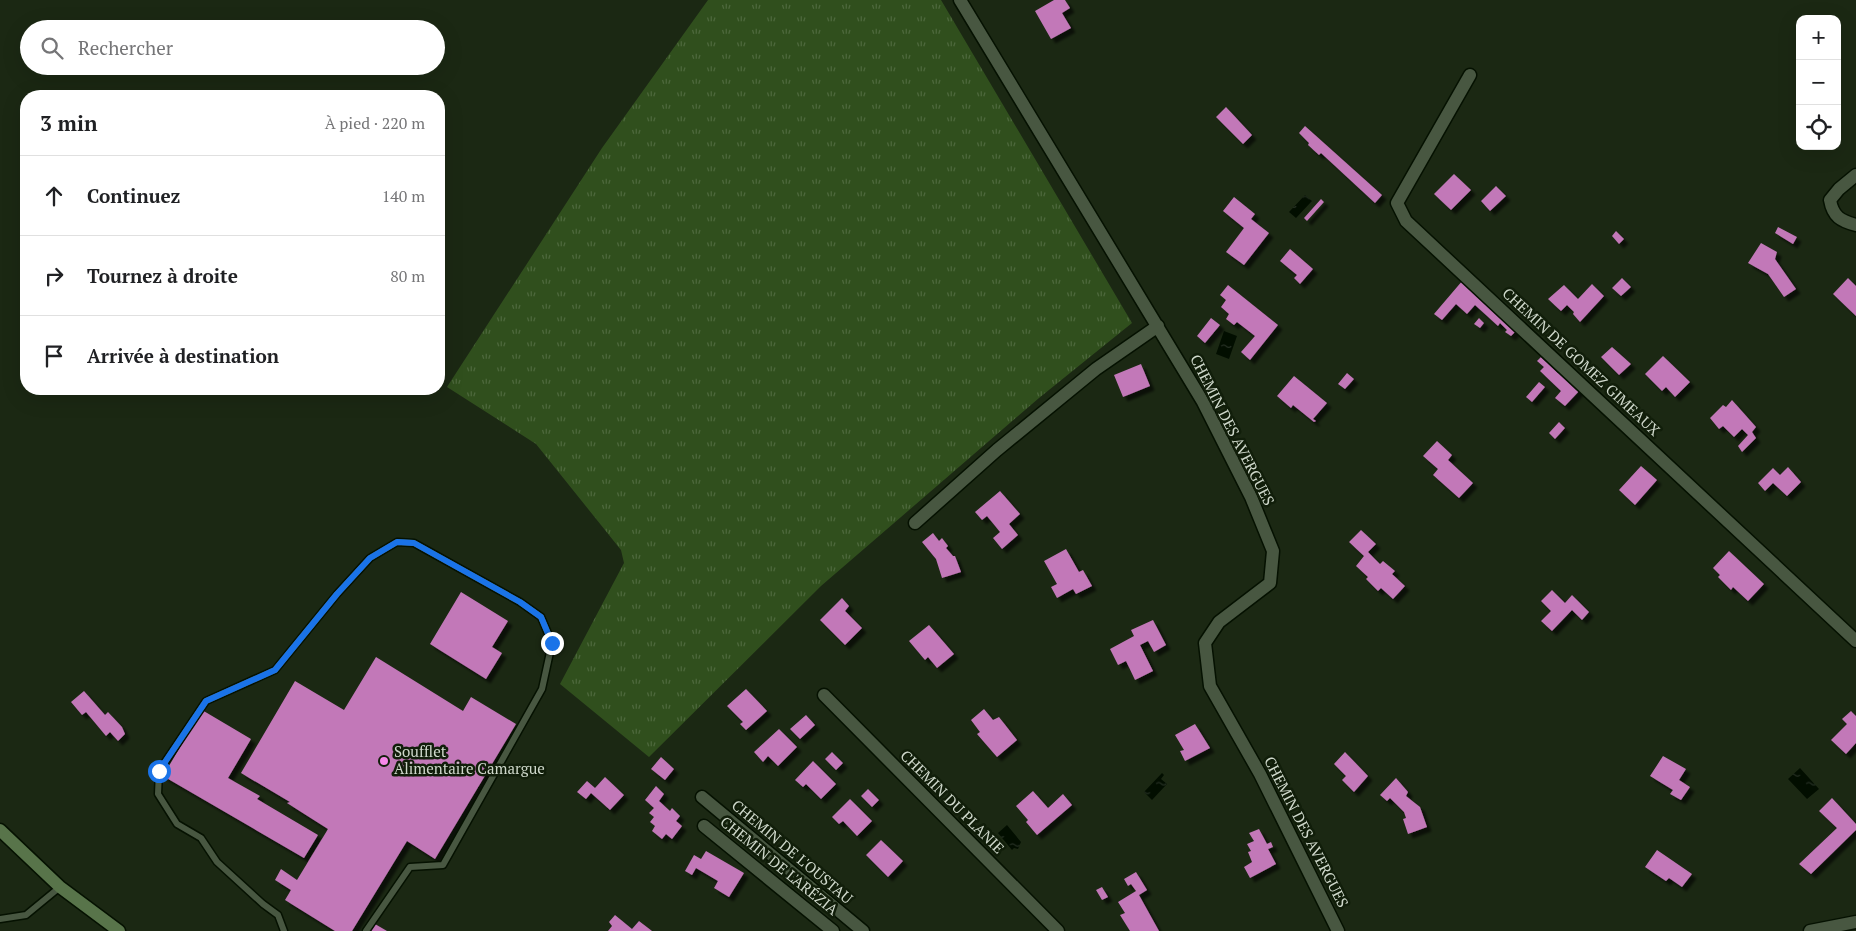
<!DOCTYPE html>
<html lang="fr">
<meta charset="utf-8">
<style>
:root{--surface:#fff;--page:#f6f6f6;--text:#202124;--muted:#757577;--line:#e0e0e0}
body{margin:0;font-family:"PT Serif",serif;background:var(--page);color:var(--text)}
.controls{position:absolute;right:15px;top:15px;display:grid;overflow:hidden;border-radius:10px;box-shadow:0 5px 20px #0002}
.controls button{width:45px;height:45px;display:grid;place-items:center;padding:0;border:0;border-bottom:1px solid var(--line);background:var(--surface);color:var(--text);font:25px sans-serif}
.stop{position:absolute;width:15px;height:15px;margin:-11px;border:4px solid #1a73e8;border-radius:50%;background:#fff}
.stop.end{background:#1a73e8;border-color:#fff;box-shadow:0 1px 5px #0008}
.list{margin:0;padding:0;list-style:none}
h2{display:flex;justify-content:space-between;align-items:center;height:65px;margin:0;padding:0 20px;font-size:21px}
h2 small{font-size:16px;font-weight:400;color:var(--muted)}
.list li{display:grid;grid-template-columns:32px 1fr auto;gap:15px;align-items:center;box-sizing:border-box;height:80px;padding:0 20px;border-top:1px solid var(--line)}
.list b{display:block;font-size:19px;white-space:nowrap}
.list em{font-size:16px;font-style:normal;color:var(--muted)}
.icon{flex:none;width:28px;height:28px;fill:none;stroke:currentColor;stroke-width:2;stroke-linecap:round;stroke-linejoin:round}
.map{position:relative;flex:none;width:1856px;height:931px;overflow:hidden}
.search{position:absolute;background:var(--surface);box-shadow:0 5px 20px #0002;left:20px;top:20px;width:425px;height:55px;display:flex;align-items:center;gap:12px;box-sizing:border-box;padding:0 18px;border-radius:28px;color:var(--muted);font-size:19px}
.panel{position:absolute;background:var(--surface);box-shadow:0 5px 20px #0002;left:20px;top:90px;width:425px;height:305px;border-radius:20px}
.map>svg:first-child{display:block}
.grass{fill:url(#grass-tufts)}
.water{fill:url(#water-ripples)}
.building{fill:#c278b8;filter:url(#shadow)}
.lines{fill:none;stroke-linecap:round;stroke-linejoin:round}
.lane-casing{stroke:#051101;stroke-width:9}
.street-casing{stroke:#051101;stroke-width:15}
.secondary-casing{stroke:#051101;stroke-width:15}
.lane{stroke:#485741;stroke-width:6}
.street{stroke:#485741;stroke-width:12}
.secondary{stroke:#58744a;stroke-width:12}
.route{stroke:#1a73e8;stroke-width:6}
.poi-dot{fill:#f888ea;stroke:#111e0a;stroke-width:2}
.labels{text-anchor:middle;stroke-width:5;stroke-linejoin:round;paint-order:stroke}
.street-label{font-size:15px;fill:#cfd8cb;stroke:#111e0a}
.poi-label{font-size:15px;fill:#cfd8cb;stroke:#111e0a;text-anchor:start}
</style>
<div class="map">
<svg width="1856" height="931" viewBox="0 0 1856 931">
<defs>
<pattern id="grass-tufts" width="24" height="20" patternUnits="userSpaceOnUse" patternTransform="scale(1.25)"><rect width="24" height="20" fill="#304f1d"/><path d="M3 7l-1-3M5 7V3M7 7l1-3M15 17l-1-3M17 17v-4M19 17l1-3" fill="none" stroke="#4d683c"/></pattern>
<pattern id="water-ripples" width="26" height="14" patternUnits="userSpaceOnUse" patternTransform="scale(1.25)"><rect width="26" height="14" fill="#020e00"/><path d="M2 4q2-2 4 0t4 0M15 11q2-2 4 0t4 0" fill="none" stroke="#263024"/></pattern>
<filter id="shadow"><feDropShadow dx="4.5" dy="4.5" stdDeviation="1" flood-color="#0009"/></filter>
</defs>
<rect width="100%" height="100%" fill="#1b2813"/>
<!-- grass -->
<path class="grass" d="M708 0H941L1132 323 1039 398 821 586 649 757 560 684 624 563 621 550 536 444 447 387 602 148Z"/>
<!-- water -->
<path class="water" d="M1305 195 1312 201 1296 218 1289 212Z
M1224 331 1237 336 1229 359 1216 354Z
M1800 768 1819 789 1807 799 1788 779Z
M1162 773 1164 775 1161 779 1167 784 1152 800 1144 792Z
M1007 825 1021 842 1018 849 1014 848 1012 850 998 833Z"/>
<!-- building -->
<path class="building" d="M1054 0H1065L1070 8 1062 13 1071 28 1051 39 1035 11Z
M1226 107 1252 135 1243 144 1216 117Z
M1305 126 1382 195 1375 203 1321 153 1319 155 1308 145 1309 143 1299 133Z
M1454 174 1471 190 1451 210 1434 194Z
M1496 186 1506 196 1490 211 1481 201Z
M1234 197 1255 214 1251 219 1269 233 1244 265 1226 252 1244 228 1223 211Z
M1321 199 1324 202 1307 221 1304 218Z
M1778 227 1797 237 1793 244 1775 233Z
M1616 231 1624 239 1619 244 1612 236Z
M1761 243 1777 252 1775 259 1796 289 1784 297 1768 274 1748 263Z
M1290 249 1313 269 1300 284 1294 278 1297 275 1280 261Z
M1622 278 1631 287 1621 296 1612 288Z
M1848 278 1856 286V316L1833 294Z
M1463 280 1518 329 1511 336 1505 332 1507 330 1500 323 1498 326 1475 305 1467 314 1456 304 1442 320 1434 314Z
M1592 284 1604 296 1580 322 1573 314 1574 312 1567 305 1561 311 1548 299 1564 285 1578 299Z
M1228 285 1278 325 1250 360 1241 352 1255 336 1237 322 1234 325 1226 319 1229 314 1221 307 1226 300 1220 295Z
M1211 318 1220 325 1205 343 1197 336Z
M1479 318 1484 323 1480 328 1474 324Z
M1612 347 1631 364 1619 375 1601 357Z
M1663 356 1690 382 1675 397 1666 387 1662 391 1645 374Z
M1541 357 1558 373 1561 369 1581 389 1565 406 1555 398 1561 391 1540 371 1544 367 1537 361Z
M1141 364 1150 386 1123 397 1114 375Z
M1347 373 1354 379 1345 389 1338 384Z
M1294 376 1327 403 1313 419 1316 421 1314 422 1293 405 1291 408 1277 396Z
M1539 382 1545 387 1532 402 1526 397Z
M1732 400 1756 427 1752 432 1756 438 1742 452 1738 446 1748 435 1742 429 1734 437 1723 426 1719 429 1710 418 1723 405 1726 407Z
M1559 422 1565 428 1555 439 1549 433Z
M1437 441 1452 455 1448 460 1473 483 1459 498 1433 475 1438 469 1423 456Z
M1641 466 1657 480 1635 505 1619 490Z
M1788 467 1801 482 1787 496 1773 483 1765 491 1758 483 1773 468 1780 475Z
M1000 491 1020 514 1009 524 1018 535 1002 549 993 538 1000 532 987 516 982 520 975 512Z
M1361 530 1376 544 1368 552 1380 564 1383 561 1395 571 1392 574 1405 586 1393 599 1381 588 1378 591 1366 579 1368 577 1356 566 1364 556 1349 542Z
M933 533 939 541 942 538 948 546 946 548 953 556H955L961 572 942 578 936 559 922 542Z
M1066 549 1079 572 1083 570 1092 586 1076 594 1073 589 1057 598 1051 587 1057 584 1044 561Z
M1729 551 1764 584 1748 601 1733 587 1731 590 1718 577 1720 575 1713 568Z
M1552 590 1565 603 1572 595 1589 612 1582 620 1572 610 1552 631 1541 621 1551 611 1541 601Z
M461 592 508 621 492 647 502 653 486 679 430 644Z
M842 598 849 606 845 611 862 628 845 645 820 620Z
M1153 620 1166 645 1154 652 1148 641 1140 645 1153 671 1135 680 1126 661 1118 665 1110 649 1134 636 1131 630Z
M929 625 954 654 937 668 928 657 925 660 909 641Z
M376 657 463 711 471 697 516 724 435 859 407 841 352 931H335L285 900 291 890 275 880 281 869 297 880 328 829 287 803 290 802 241 773 295 681 344 710Z
M746 689 767 711 746 730 740 724 743 722 727 706Z
M84 691 105 715 108 712 122 727 125 734 118 741 110 732 106 736 86 712 82 715 71 702Z
M984 709 993 720 999 717 1017 740 997 757 977 734 980 732 971 720Z
M202 710 251 739 228 778 260 796 257 799 318 835 304 858 163 776Z
M1851 711 1856 716V743L1846 754 1831 740 1847 724 1842 719Z
M806 715 815 725 800 739 790 729Z
M1195 724 1210 748 1185 761 1180 751 1184 750 1175 735Z
M779 729 797 747 778 766 768 756 763 762 754 752Z
M832 752 843 763 836 770 825 759Z
M1345 752 1368 776 1354 792 1342 780 1346 776 1334 764Z
M1663 756 1686 769 1679 780 1690 787 1681 800 1670 794 1673 790 1650 776Z
M661 757 674 769 665 780 651 769Z
M813 761 836 784 821 799 806 784 803 787 795 780Z
M605 777 624 795 610 810 591 793 586 799 577 792 587 781 595 788Z
M1396 778 1408 792 1406 796 1420 807 1427 827 1408 834 1403 819 1406 818 1404 812 1390 798 1387 801 1380 795Z
M656 786 664 794 659 801 670 811 672 808 680 816 676 821 682 826 672 839 666 834 662 839 652 831 655 826 650 822 654 817 649 813 654 808 645 800Z
M868 789 879 800 872 807 861 796Z
M1033 791 1048 808 1063 794 1072 805 1037 835 1026 822 1028 820 1016 806Z
M1832 798 1856 824V830L1811 874 1799 864 1837 828 1819 811Z
M850 799 872 821 857 836 843 821 839 824 832 817Z
M1259 829 1267 844 1271 842 1273 847 1268 849 1276 864 1250 878 1244 867 1252 862 1248 852 1251 851 1247 844 1254 841 1249 833Z
M881 840 903 861 888 877 866 855Z
M1657 850 1692 874 1682 887 1669 878 1666 881 1645 867Z
M706 851 744 873 729 897 714 888 718 881 696 868 692 875 685 871 694 855 701 859Z
M1136 872 1147 890 1139 895 1159 931H1130L1120 915 1125 913 1118 902 1136 891 1131 884 1128 886 1124 879Z
M1102 887 1108 897 1102 900 1096 890Z
M615 915 632 929 639 921 652 931H608L612 926 609 922Z
M375 924 387 931H371Z"/>
<g class="lines">
<!-- lane casing -->
<g class="lane-casing">
<path id="lane" d="M0 919 26 915 60 887
M284 931 278 915 263 904 217 862 201 838 177 824 158 794 159 771 206 701 275 670 337 594 370 558 397 542 414 543 520 602 541 617 552 643 542 689 443 865 410 867 366 931"/>
</g>
<!-- street casing -->
<g class="street-casing">
<path id="street" d="M960 0 1203 402 1251 497 1273 551 1270 583 1219 622 1205 643 1210 686 1260 774 1338 931
M1470 75 1397 203 1406 221 1856 641
M1856 175 1839 189 1830 200C1833 217 1841 221 1856 225
M915 523 997 450 1096 369 1158 326
M824 695 1058 931
M702 797 863 931
M704 826 833 931
M1810 931 1856 922"/>
</g>
<!-- secondary casing -->
<g class="secondary-casing">
<path id="secondary" d="M0 830 60 887 119 931"/>
</g>
<!-- lane -->
<use href="#lane" class="lane"/>
<!-- street -->
<use href="#street" class="street"/>
<!-- secondary -->
<use href="#secondary" class="secondary"/>
</g>
<g class="lines">
<!-- route -->
<path class="route" d="M159 771 206 701 275 670 337 594 370 558 397 542 414 543 520 602 541 617 552 643"/>
</g>
<!-- markers -->
<circle class="poi-dot" cx="384" cy="761" r="5"/>
<g class="labels">
<!-- street labels -->
<g class="street-label">
<text transform="translate(1581 362) rotate(43)" y="5">CHEMIN DE GOMEZ GIMEAUX</text>
<text transform="translate(1232 430) rotate(63)" y="5">CHEMIN DES AVERGUES</text>
<text transform="translate(952 802) rotate(45)" y="5">CHEMIN DU PLANIE</text>
<text transform="translate(1306 832) rotate(63)" y="5">CHEMIN DES AVERGUES</text>
<text transform="translate(792 852) rotate(40)" y="5">CHEMIN DE L'OUSTAU</text>
<text transform="translate(779 866) rotate(39)" y="5">CHEMIN DE L'ARÉZIA</text>
</g>
<!-- poi labels -->
<g class="poi-label">
<text x="394" y="757">Soufflet<tspan x="394" dy="17">Alimentaire Camargue</tspan></text>
</g>
</g>
</svg>
<div class="controls">
<button>+</button>
<button>−</button>
<button><svg class="icon" aria-label="locate" viewBox="0 0 24 24"><circle cx="12" cy="12" r="6"/><path d="M12 2v4M12 18v4M2 12h4M18 12h4"/></svg></button>
</div>
<div class="stop" style="left:159px;top:771px"></div>
<div class="stop end" style="left:552px;top:643px"></div>
<div class="search"><svg class="icon" aria-label="search" viewBox="0 0 24 24"><circle cx="10" cy="10" r="6"/><path d="M15 15l6 6"/></svg>Rechercher</div>
<section class="panel">
<h2>3 min<small>À pied · 220 m</small></h2>
<ul class="list">
<li><svg class="icon" aria-label="ahead" viewBox="0 0 24 24"><path d="M12 20V5M6 11l6-6 6 6"/></svg><div><b>Continuez</b></div><em>140 m</em></li>
<li><svg class="icon" aria-label="right" viewBox="0 0 24 24"><path d="M7 20v-9h11M14 6l5 5-5 5"/></svg><div><b>Tournez à droite</b></div><em>80 m</em></li>
<li><svg class="icon" aria-label="arrive" viewBox="0 0 24 24"><path d="M6 21V4h12l-3 4 3 4H6"/></svg><div><b>Arrivée à destination</b></div></li>
</ul>
</section>
</div>
